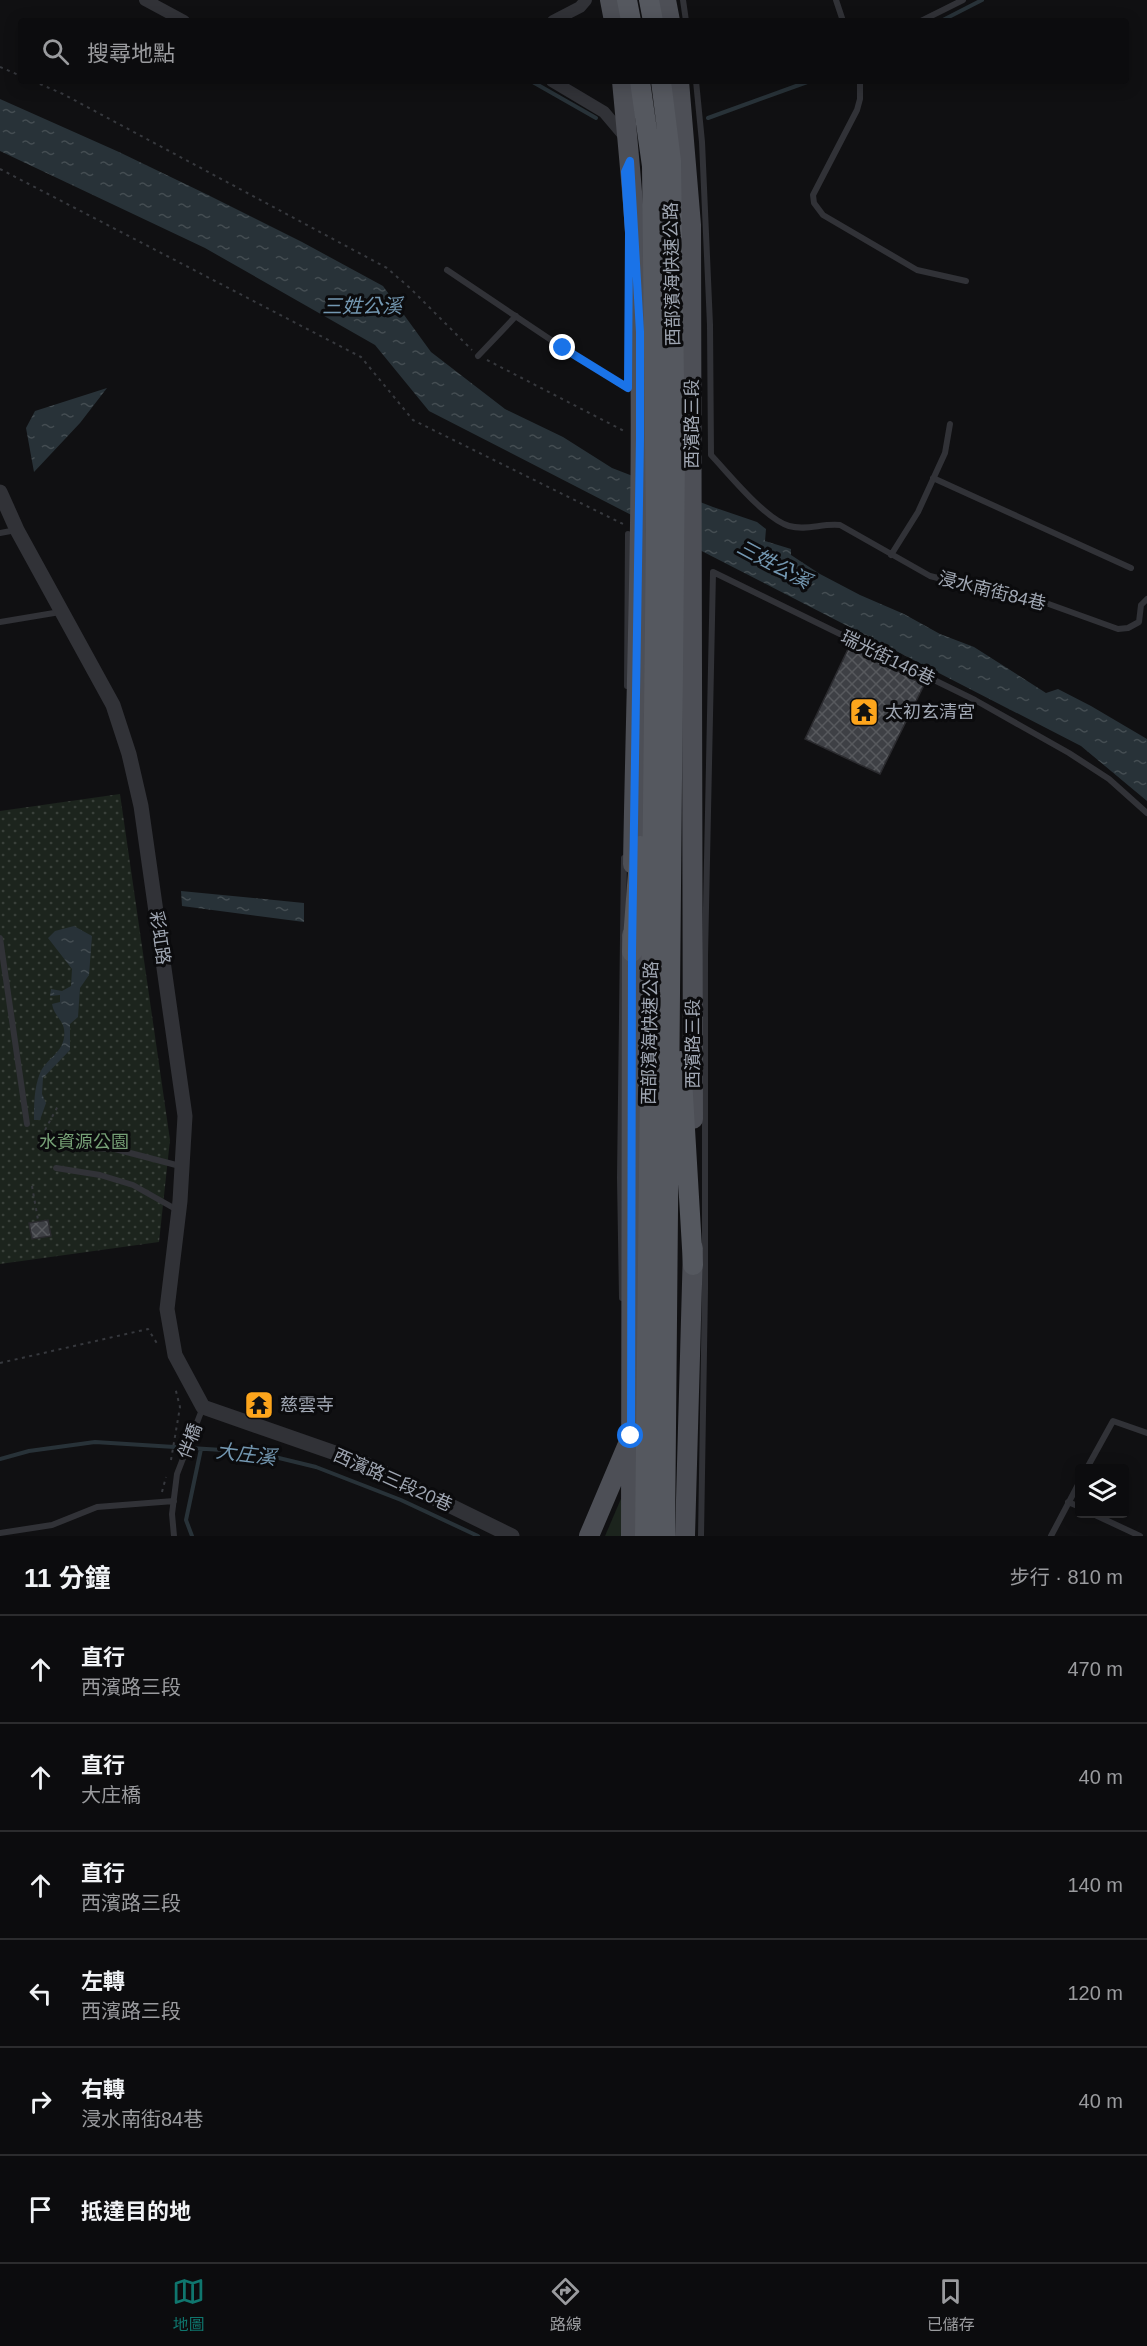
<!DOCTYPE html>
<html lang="zh-TW">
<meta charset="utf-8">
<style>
:root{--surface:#0c0c0e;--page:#1a1a1c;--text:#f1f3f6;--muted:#9a9b9e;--line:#2c2c2e;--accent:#0f766e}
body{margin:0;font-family:Helvetica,"Noto Sans TC",sans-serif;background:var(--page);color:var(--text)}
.controls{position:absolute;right:18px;bottom:18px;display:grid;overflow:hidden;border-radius:6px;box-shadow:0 3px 15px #0003}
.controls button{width:54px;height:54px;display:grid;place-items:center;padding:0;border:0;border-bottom:2px solid var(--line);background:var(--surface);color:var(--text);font:30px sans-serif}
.stop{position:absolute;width:18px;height:18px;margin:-14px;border:4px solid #1a73e8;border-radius:50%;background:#fff}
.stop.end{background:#1a73e8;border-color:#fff;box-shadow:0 2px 6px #0008}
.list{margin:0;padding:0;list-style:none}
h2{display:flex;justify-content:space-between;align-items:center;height:78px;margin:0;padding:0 24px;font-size:26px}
h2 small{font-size:20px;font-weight:400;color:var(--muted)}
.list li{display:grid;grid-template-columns:39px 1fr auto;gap:18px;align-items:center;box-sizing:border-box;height:108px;padding:0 24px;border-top:2px solid var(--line)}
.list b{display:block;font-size:22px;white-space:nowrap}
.list p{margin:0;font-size:20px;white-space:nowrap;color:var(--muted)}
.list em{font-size:20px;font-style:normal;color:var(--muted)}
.icon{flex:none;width:33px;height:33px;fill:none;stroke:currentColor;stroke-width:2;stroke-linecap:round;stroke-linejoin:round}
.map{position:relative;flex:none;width:1147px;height:1536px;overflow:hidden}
.search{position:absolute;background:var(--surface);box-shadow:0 3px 15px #0003;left:18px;right:18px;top:18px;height:66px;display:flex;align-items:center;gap:15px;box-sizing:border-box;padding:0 21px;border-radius:6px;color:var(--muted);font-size:22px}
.sheet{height:726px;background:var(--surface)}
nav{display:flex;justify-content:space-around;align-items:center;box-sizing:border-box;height:84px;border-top:2px solid var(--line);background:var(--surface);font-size:16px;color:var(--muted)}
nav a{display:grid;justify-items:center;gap:3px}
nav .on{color:var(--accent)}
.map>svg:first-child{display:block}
.green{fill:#1c241d}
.park{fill:url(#park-dots)}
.water{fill:url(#water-ripples)}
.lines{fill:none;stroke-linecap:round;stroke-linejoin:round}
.stream{stroke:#283238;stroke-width:4}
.building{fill:url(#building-cross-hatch);stroke:#2a2a2e;stroke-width:1.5}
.path{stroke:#37393e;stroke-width:2;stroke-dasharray:3 4.5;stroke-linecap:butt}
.service{stroke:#313237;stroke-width:6}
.minor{stroke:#313237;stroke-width:12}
.tertiary{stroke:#313237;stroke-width:15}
.primary{stroke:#4d4f56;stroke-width:20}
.trunk{stroke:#55585f;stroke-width:20}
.route{stroke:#1a73e8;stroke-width:8}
.labels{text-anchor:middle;stroke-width:6;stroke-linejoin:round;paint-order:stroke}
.street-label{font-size:18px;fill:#a0a7b3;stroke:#0b0b0d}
.poi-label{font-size:18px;fill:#a0a7b3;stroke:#0b0b0d;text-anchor:start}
.park-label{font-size:18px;fill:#76a076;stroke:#0b0b0d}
.water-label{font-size:20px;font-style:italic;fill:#7498b2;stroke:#0b0b0d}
</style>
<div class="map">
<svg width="1147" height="1536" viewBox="0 0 1147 1536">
<defs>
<pattern id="park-dots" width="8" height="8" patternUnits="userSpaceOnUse" patternTransform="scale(1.5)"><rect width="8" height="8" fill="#1c241d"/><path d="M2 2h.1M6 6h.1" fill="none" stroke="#3a413b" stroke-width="1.8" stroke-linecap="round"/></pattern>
<pattern id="water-ripples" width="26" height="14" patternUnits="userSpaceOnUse" patternTransform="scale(1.5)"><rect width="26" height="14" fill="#283238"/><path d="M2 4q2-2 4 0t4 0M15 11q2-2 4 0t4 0" fill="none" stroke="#444d52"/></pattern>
<pattern id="building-cross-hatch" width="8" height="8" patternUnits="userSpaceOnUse" patternTransform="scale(1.5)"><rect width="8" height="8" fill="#3e4045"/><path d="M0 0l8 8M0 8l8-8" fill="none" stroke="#57595d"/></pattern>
</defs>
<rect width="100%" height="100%" fill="#101012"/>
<!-- green -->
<path class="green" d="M623 1494 622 1536H605Z"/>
<!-- park -->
<path class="park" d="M120 794 170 1140 159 1242 0 1264V811Z"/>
<!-- water -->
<path class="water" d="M0 99 119 152 206 194 302 242 383 286 431 352 505 409 563 437 612 468 713 507 757 522 766 529 765 541 791 549V555L820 574 860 595 904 614 940 634 974 647 1046 693 1058 689 1091 706 1147 739V801L1081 746 429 411 375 345 205 248 0 151Z
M107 388 80 423 34 472 26 428 35 411Z
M181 891 304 903V922L182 906Z
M74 926 92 936 89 975 80 988 78 1017 70 1024V1050L43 1078 42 1094 46 1103 40 1120H34C34 1104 34 1088 40 1073 47 1057 67 1052 64 1029 63 1020 54 1016 52 1004L60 1002V995L50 996 51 989 62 991 71 986 72 969 48 938 55 931Z"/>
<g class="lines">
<!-- stream -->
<path class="stream" d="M941 21 982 0
M531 81 596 118
M708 118 810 81
M0 1459 29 1451 95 1442 254 1452 316 1467 401 1500 478 1536
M192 1536 186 1520 201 1449"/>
</g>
<!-- building -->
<path class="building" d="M850 645 924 685 880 774 805 739Z
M48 1220 51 1236 32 1239 29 1223Z"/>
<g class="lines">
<!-- path -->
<path class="path" d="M0 67 21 76
M33 81 63 94 387 268 411 289 472 350
M0 169 361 357 413 420 623 524
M487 360 626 432
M45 1130 59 1104
M32 1186 38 1220
M0 1363 148 1329 158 1345
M171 1460 180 1407 175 1387
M162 1492 166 1477"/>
<!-- service -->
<path class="service" d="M683 0 686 21
M836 0 843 21
M921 21 963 0
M696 81 702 142 710 325 711 455C729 474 765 519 789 526 807 531 822 523 840 525L930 576 985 590 1032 598 1118 629 1128 628 1139 622 1141 605 1147 599
M860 81V99L857 110 813 195 814 203 823 215 917 270 966 281
M447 270 563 348 628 389
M478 356 516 316
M628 389 629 299
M933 478 1131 568
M0 533 16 530
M891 555 918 512 945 453 950 424
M0 622 60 612
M627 686 628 534
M0 938 27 1124
M58 1147 115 1149 180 1166
M56 1168 100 1175 133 1185 179 1211
M622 1298 620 1178 624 858
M1087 1468 1113 1421 1147 1433
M1068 1502 1080 1507
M1093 1514 1140 1536
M0 1533 52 1525 97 1507 174 1501
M174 1536 172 1514 177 1474 203 1407
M701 1536 705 1289V956L713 572 975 700 1069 753 1109 779 1147 813
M1051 1536 1080 1481"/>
<!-- minor -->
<path class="minor" d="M145 0 184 21
M553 21 580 7 586 0
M552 81 604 112 626 138"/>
<!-- tertiary -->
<path class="tertiary" d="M0 492 17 530 113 705 129 754 141 806 185 1116 180 1201 167 1309 175 1355 203 1407 361 1462 512 1536"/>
<!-- primary -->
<path class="primary" d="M610 0 614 21
M666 0 670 21
M622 81C630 165 638 250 640 334 643 510 636 687 633 864
M679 81 691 225 693 1119
M589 1536 628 1444
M631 1536 632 935
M685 1536 693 1248"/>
<!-- trunk -->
<path class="trunk" d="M627 0 631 21
M649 0 653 21
M640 81 652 166 656 530 645 1536
M661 81 671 161 675 454 665 1536
M632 952 640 846
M681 1061 693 1265"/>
</g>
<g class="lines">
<!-- route -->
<path class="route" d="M563 348 628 388 629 233 625 172 630 161 640 332V438L632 952 631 1436"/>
</g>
<!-- icons -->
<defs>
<g id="temple-square" transform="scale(1.5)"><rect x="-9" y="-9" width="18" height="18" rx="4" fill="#fda51c" stroke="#0b0b0d"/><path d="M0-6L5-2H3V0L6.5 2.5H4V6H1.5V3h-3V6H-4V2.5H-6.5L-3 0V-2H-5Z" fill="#111"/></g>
</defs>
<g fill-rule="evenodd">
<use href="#temple-square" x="864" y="712"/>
<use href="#temple-square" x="259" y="1405"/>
</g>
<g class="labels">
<!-- street labels -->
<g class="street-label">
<text transform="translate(672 274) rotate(-91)" y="6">西部濱海快速公路</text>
<text transform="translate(692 424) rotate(-90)" y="6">西濱路三段</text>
<text transform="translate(992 591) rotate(14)" y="6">浸水南街84巷</text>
<text transform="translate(888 658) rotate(26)" y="6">瑞光街146巷</text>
<text transform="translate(160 938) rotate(82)" y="6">彩虹路</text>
<text transform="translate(650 1033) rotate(-89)" y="6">西部濱海快速公路</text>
<text transform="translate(693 1044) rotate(-90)" y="6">西濱路三段</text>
<text transform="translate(190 1441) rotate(-69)" y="6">伴橋</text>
<text transform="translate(393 1480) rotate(24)" y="6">西濱路三段20巷</text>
</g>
<!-- poi labels -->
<g class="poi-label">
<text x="885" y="718">太初玄清宮</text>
<text x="280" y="1411">慈雲寺</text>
</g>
<!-- park labels -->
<g class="park-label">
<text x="84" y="1148">水資源公園</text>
</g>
<!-- water labels -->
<g class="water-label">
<text x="362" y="313">三姓公溪</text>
<text transform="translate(774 564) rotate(28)" y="7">三姓公溪</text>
<text transform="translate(246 1454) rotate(7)" y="7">大庄溪</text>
</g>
</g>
</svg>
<div class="controls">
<button><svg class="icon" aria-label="layers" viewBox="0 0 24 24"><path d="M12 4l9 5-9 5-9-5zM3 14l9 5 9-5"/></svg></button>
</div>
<div class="stop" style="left:631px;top:1436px"></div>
<div class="stop end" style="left:563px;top:348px"></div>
<div class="search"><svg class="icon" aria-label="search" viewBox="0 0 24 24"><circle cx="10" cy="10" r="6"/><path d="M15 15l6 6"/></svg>搜尋地點</div>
</div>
<section class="sheet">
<h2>11 分鐘<small>步行 · 810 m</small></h2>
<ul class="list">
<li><svg class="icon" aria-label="ahead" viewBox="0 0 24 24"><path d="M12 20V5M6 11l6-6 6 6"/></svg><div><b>直行</b><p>西濱路三段</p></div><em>470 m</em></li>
<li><svg class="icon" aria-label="ahead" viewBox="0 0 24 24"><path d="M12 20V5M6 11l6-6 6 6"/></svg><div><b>直行</b><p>大庄橋</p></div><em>40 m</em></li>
<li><svg class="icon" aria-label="ahead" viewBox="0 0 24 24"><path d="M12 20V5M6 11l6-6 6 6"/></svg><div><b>直行</b><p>西濱路三段</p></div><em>140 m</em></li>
<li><svg class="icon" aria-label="left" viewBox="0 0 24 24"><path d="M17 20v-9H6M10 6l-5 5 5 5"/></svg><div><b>左轉</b><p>西濱路三段</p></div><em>120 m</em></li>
<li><svg class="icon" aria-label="right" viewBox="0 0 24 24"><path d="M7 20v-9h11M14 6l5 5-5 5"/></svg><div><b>右轉</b><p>浸水南街84巷</p></div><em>40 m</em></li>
<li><svg class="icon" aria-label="arrive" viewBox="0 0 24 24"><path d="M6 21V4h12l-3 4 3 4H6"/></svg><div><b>抵達目的地</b></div></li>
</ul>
</section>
<nav>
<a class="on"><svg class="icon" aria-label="map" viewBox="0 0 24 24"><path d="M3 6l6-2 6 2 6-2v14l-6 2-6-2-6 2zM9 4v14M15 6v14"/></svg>地圖</a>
<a><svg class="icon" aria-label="directions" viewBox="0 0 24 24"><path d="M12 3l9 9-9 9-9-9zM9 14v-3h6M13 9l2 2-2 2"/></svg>路線</a>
<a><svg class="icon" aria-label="saved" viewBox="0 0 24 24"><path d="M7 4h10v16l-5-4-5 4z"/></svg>已儲存</a>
</nav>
